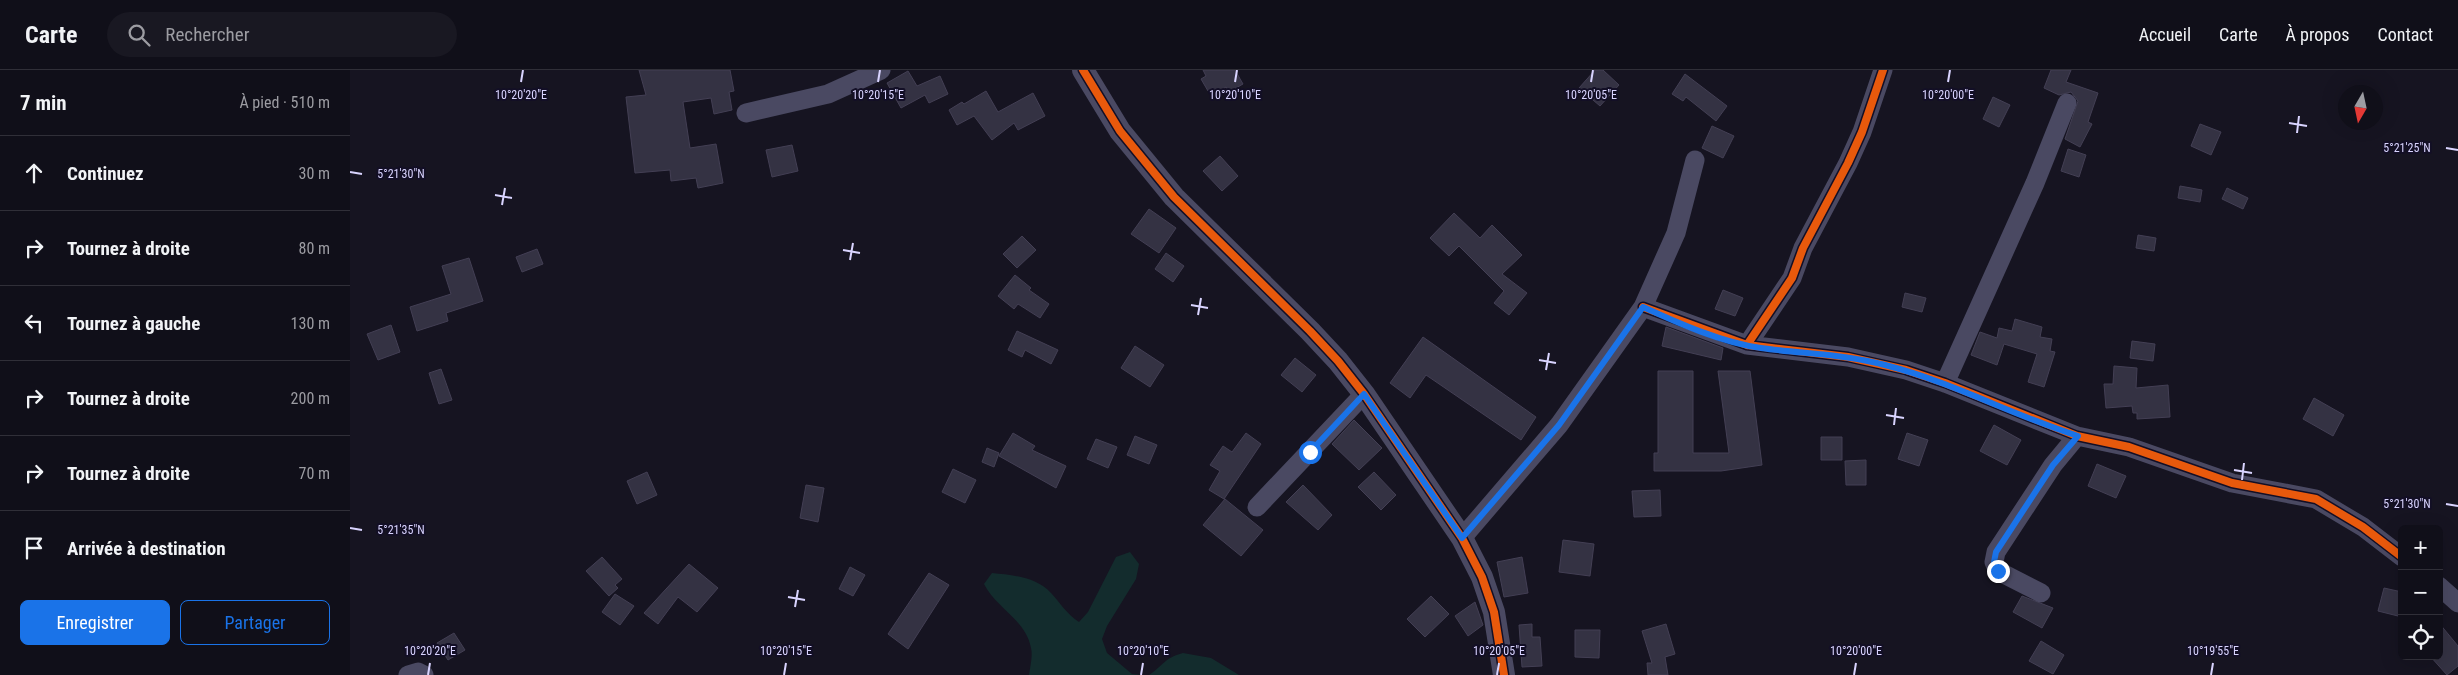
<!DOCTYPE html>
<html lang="fr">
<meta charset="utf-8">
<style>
:root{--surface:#100f19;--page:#191822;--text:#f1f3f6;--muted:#9c9ca2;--line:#302f38;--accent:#1a73e8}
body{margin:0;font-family:"Roboto Condensed",sans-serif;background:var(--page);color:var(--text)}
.controls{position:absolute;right:15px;bottom:15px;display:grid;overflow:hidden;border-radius:8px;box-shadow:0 5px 20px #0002}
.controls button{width:45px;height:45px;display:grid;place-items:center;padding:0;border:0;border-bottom:1px solid var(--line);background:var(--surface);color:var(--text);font:25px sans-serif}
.compass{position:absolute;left:1988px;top:15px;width:45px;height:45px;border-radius:50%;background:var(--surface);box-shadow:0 5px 20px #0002;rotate:189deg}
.stop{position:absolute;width:15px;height:15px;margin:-11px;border:4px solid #1a73e8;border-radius:50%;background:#fff}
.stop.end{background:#1a73e8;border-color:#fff;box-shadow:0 1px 5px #0008}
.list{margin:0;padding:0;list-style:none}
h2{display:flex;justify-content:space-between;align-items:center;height:65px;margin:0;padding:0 20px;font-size:21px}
h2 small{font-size:16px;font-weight:400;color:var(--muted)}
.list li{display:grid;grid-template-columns:32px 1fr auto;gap:15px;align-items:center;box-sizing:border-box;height:75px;padding:0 20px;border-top:1px solid var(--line)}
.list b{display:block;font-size:19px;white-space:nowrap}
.list em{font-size:16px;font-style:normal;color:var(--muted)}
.actions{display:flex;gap:10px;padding:15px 20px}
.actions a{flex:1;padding:11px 0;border:1px solid var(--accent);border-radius:8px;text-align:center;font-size:18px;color:var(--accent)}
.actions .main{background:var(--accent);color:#fff}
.icon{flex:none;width:28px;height:28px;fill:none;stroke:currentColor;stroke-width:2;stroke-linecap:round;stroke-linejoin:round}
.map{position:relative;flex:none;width:2108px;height:605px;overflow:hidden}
header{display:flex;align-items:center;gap:30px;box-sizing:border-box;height:70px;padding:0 25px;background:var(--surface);border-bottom:1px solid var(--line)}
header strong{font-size:24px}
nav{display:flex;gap:28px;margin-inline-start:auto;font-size:18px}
.search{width:350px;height:45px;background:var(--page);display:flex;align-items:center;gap:12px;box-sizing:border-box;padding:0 18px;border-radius:28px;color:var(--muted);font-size:19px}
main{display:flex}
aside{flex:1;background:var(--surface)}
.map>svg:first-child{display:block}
.green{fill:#132c2d}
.building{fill:#343243;stroke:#433f54}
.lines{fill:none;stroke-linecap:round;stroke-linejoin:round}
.minor{stroke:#4a4962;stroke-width:19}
.tertiary{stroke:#4a4962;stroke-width:22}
.cycleway-casing{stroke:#130f26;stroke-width:11}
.cycleway{stroke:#e8590c;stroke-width:8}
.route{stroke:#1a73e8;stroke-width:6}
.ticks{fill:none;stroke:#d9d4ff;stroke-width:2}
.ticks-label{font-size:12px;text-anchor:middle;fill:#d9d4ff;stroke:#130f26;stroke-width:4;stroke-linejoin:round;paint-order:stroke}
</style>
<header>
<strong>Carte</strong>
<div class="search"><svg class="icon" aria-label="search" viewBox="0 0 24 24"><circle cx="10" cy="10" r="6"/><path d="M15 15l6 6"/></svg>Rechercher</div>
<nav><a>Accueil</a><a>Carte</a><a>À propos</a><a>Contact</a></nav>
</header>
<main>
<aside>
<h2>7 min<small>À pied · 510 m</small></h2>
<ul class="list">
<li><svg class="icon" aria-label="ahead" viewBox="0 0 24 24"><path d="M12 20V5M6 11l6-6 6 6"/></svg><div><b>Continuez</b></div><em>30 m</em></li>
<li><svg class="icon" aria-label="right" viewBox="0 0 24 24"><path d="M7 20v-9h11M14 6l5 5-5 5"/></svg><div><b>Tournez à droite</b></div><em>80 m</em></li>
<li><svg class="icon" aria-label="left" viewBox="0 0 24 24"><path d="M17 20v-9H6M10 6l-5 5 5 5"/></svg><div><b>Tournez à gauche</b></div><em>130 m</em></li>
<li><svg class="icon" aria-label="right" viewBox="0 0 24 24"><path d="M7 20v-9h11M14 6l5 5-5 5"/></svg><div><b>Tournez à droite</b></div><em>200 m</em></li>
<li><svg class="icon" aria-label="right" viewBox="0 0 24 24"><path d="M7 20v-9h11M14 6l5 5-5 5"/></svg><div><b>Tournez à droite</b></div><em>70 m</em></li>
<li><svg class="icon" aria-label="arrive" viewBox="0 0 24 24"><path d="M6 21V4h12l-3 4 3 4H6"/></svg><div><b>Arrivée à destination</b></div></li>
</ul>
<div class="actions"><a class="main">Enregistrer</a><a>Partager</a></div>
</aside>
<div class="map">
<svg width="2108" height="605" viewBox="0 0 2108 605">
<rect width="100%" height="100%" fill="#161421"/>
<!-- green -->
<path class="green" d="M780 482 789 494 786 509 757 556 752 569 757 583 782 604 791 605H679C680 597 683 586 681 578 676 550 646 538 634 514L642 503C662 505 687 507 701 523 711 534 717 544 729 552L738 542 766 487Z
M833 583 861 588 889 605H799C814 595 814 588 833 583Z"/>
<!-- building -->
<path class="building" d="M289 0H380L384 21 379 22 382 40 364 44 361 28 333 32 340 78 366 74 373 113 348 118 346 108 321 111 320 100 285 103 276 27 296 25Z
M853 0H885L893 14 879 22 876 17 866 23 863 18 858 21 851 9 856 6Z
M1245 0H1253L1269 15 1250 36 1229 18Z
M1701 0H1721L1716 12 1748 23 1738 52 1742 54 1730 77 1715 69 1728 31 1721 22 1709 25 1694 18Z
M558 1 567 16 590 6 598 24 579 33 575 25 551 38 537 13Z
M1335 4 1377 36 1366 51 1336 27 1333 31 1322 24Z
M636 21 648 42 683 23 695 46 668 60 664 53 642 70 624 46 607 55 599 40 612 32 614 34Z
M1643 27 1660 35 1649 57 1633 49Z
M1850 54 1871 62 1861 85 1841 76Z
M1362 56 1384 66 1373 88 1352 78Z
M442 75 448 101 422 107 416 80Z
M1718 79 1736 85 1729 107 1711 101Z
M870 86 888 106 872 121 853 101Z
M1830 116 1852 120 1850 132 1828 128Z
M1877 118 1898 128 1893 139 1872 129Z
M799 139 826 158 809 183 781 164Z
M1104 143 1130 168 1142 155 1172 185 1152 204 1177 223 1159 245 1144 233 1154 221 1109 176 1099 186 1080 168Z
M1788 165 1806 168 1804 181 1786 178Z
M672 166 686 180 667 198 653 184Z
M187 179 193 194 172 202 166 187Z
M816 183 834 196 823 212 805 199Z
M119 188 133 231 96 243 98 251 67 261 60 237 101 224 92 196Z
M665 205 681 218 679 220 699 234 690 248 668 234 664 239 648 226Z
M1373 220 1393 228 1385 246 1365 239Z
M1555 223 1576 228 1572 242 1552 237Z
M1665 249 1692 257 1690 267 1702 269 1700 281 1705 282 1694 317 1678 312 1687 284 1654 274 1647 295 1621 285 1630 262 1647 268 1649 258 1662 261Z
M41 255 50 282 28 290 17 264Z
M1316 257 1373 278 1371 290 1312 276Z
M667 261 708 280 701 294 675 280 672 287 658 280Z
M1073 267 1186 347 1171 370 1076 305 1060 328 1040 313Z
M1782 271 1805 274 1803 291 1780 288Z
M785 276 814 295 800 317 771 298Z
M945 288 966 305 952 322 931 305Z
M1764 296 1787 298 1786 318 1818 315 1820 347 1787 349V343H1783L1782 336 1756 338 1754 314H1763Z
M91 299 102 330 89 334 79 303Z
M1308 301H1343V383H1379L1368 301H1400L1412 395 1371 401H1304V383H1308Z
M1964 328 1994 345 1983 366 1953 349Z
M1004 350 1032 378 1009 400 982 374Z
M1644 355 1671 370 1657 395 1630 381Z
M663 363 685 376 682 380 716 396 706 418 649 386Z
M896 363 911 374 874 429 859 420 870 401 860 395 873 376 882 382Z
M1557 363 1578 370 1569 396 1548 389Z
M785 366 807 375 799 394 777 385Z
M1471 367H1492V390H1471Z
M746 369 767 377 758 398 737 389Z
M637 378 649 383 644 397 632 392Z
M1516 390V415H1496L1495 391Z
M1747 394 1776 406 1766 428 1738 416Z
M603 399 626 410 615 433 592 422Z
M297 402 307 425 287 434 277 411Z
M1024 402 1046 425 1031 440 1008 417Z
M456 415 474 418 468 452 450 448Z
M953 415 982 445 968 460 936 432Z
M1310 420 1311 446 1284 447 1282 421Z
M875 429 913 460 891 486 853 455Z
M1213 470 1244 474 1240 506 1209 502Z
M252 487 272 509 265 515 268 518 259 526 236 501Z
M1172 487 1178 523 1154 527 1147 492Z
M339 494 368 518 347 542 328 527 308 554 294 543Z
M500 497 515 505 503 526 489 519Z
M579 503 599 515 558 579 538 564Z
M2034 518 2052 522V547L2028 541Z
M265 524 284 536 270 555 252 542Z
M1081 526 1099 544 1075 567 1057 549Z
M1672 526 1703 538 1692 558 1663 542Z
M1125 532 1133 555 1118 566 1105 546Z
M2089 553 2108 576V596L2097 605 2080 586H2089Z
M1182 554V567H1190L1192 596 1172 597 1169 555Z
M1316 554 1325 584 1315 587 1318 605H1298L1297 593H1302L1292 561Z
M1225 560H1250L1249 588 1225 587Z
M104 563 115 580 98 590 87 573Z
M1691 571 1714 585 1703 604 1679 591Z"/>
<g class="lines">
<!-- minor -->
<path class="minor" d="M396 43 478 24 531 0
M1293 237 1397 275 1498 287 1556 300 1595 313 1727 366 1779 377 1882 413 1966 429 2013 457 2052 487
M1397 275 1442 208 1453 178 1498 93 1512 62 1533 0
M1595 313 1685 113 1717 33
M907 437 1014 324
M1112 468 1209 355 1293 237 1326 163 1345 90
M2089 516 2108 533
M1691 523 1648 501 1644 492 1646 482 1703 395 1727 366
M58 605 68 602 74 605"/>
<!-- tertiary -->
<path class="tertiary" d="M733 0 770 61 824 127 960 261 988 291 1014 324 1112 468 1132 507 1144 542 1154 605"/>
<!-- cycleway casing -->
<g class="cycleway-casing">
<path id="cycleway" d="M733 0 770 61 824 127 960 261 988 291 1014 324 1112 468 1132 507 1144 542 1154 605
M1293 237 1397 275 1498 287 1556 300 1595 313 1727 366 1779 377 1882 413 1966 429 2013 457 2052 487
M1397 275 1442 208 1453 178 1498 93 1512 62 1533 0"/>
</g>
<!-- cycleway -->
<use href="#cycleway" class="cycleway"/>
</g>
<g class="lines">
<!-- route -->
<path class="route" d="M960 382 1014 324 1112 468 1209 355 1293 237C1328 253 1373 273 1411 278 1453 284 1495 284 1535 295 1602 312 1662 345 1728 366L1703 395 1646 482 1644 492 1648 501"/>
</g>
<!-- ticks -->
<path class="ticks" d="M171 12 173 0M528 12 530 0M885 12 887 0M1241 12 1243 0M1598 12 1600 0M1939 53 1957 56M1947 63 1949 46M2096 78 2108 80M0 102 12 104M145 125 162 128M152 135 155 118M493 180 510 183M500 190 503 173M841 235 858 238M848 245 851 228M1189 290 1206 293M1196 300 1199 283M1536 345 1554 348M1544 355 1546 338M1884 400 1902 403M1892 410 1894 393M2096 434 2108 436M0 458 12 460M438 527 455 530M445 537 448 520M78 605 80 593M434 605 436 593M791 605 793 593M1147 605 1149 593M1504 605 1506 593M1861 605 1863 593"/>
<g class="ticks-label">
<text x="171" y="29">10°20'20"E</text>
<text x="528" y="29">10°20'15"E</text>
<text x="885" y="29">10°20'10"E</text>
<text x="1241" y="29">10°20'05"E</text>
<text x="1598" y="29">10°20'00"E</text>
<text x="2057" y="82">5°21'25"N</text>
<text x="51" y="108">5°21'30"N</text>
<text x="2057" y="438">5°21'30"N</text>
<text x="51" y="464">5°21'35"N</text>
<text x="80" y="585">10°20'20"E</text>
<text x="436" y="585">10°20'15"E</text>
<text x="793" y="585">10°20'10"E</text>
<text x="1149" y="585">10°20'05"E</text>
<text x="1506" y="585">10°20'00"E</text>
<text x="1863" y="585">10°19'55"E</text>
</g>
</svg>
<div class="controls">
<button>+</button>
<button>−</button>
<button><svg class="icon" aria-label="locate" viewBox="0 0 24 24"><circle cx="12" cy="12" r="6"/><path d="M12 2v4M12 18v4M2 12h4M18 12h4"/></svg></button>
</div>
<svg class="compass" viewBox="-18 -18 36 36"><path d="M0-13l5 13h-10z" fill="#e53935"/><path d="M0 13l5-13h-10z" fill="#9c9ca2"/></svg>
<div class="stop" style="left:960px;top:382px"></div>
<div class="stop end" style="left:1648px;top:501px"></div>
</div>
</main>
